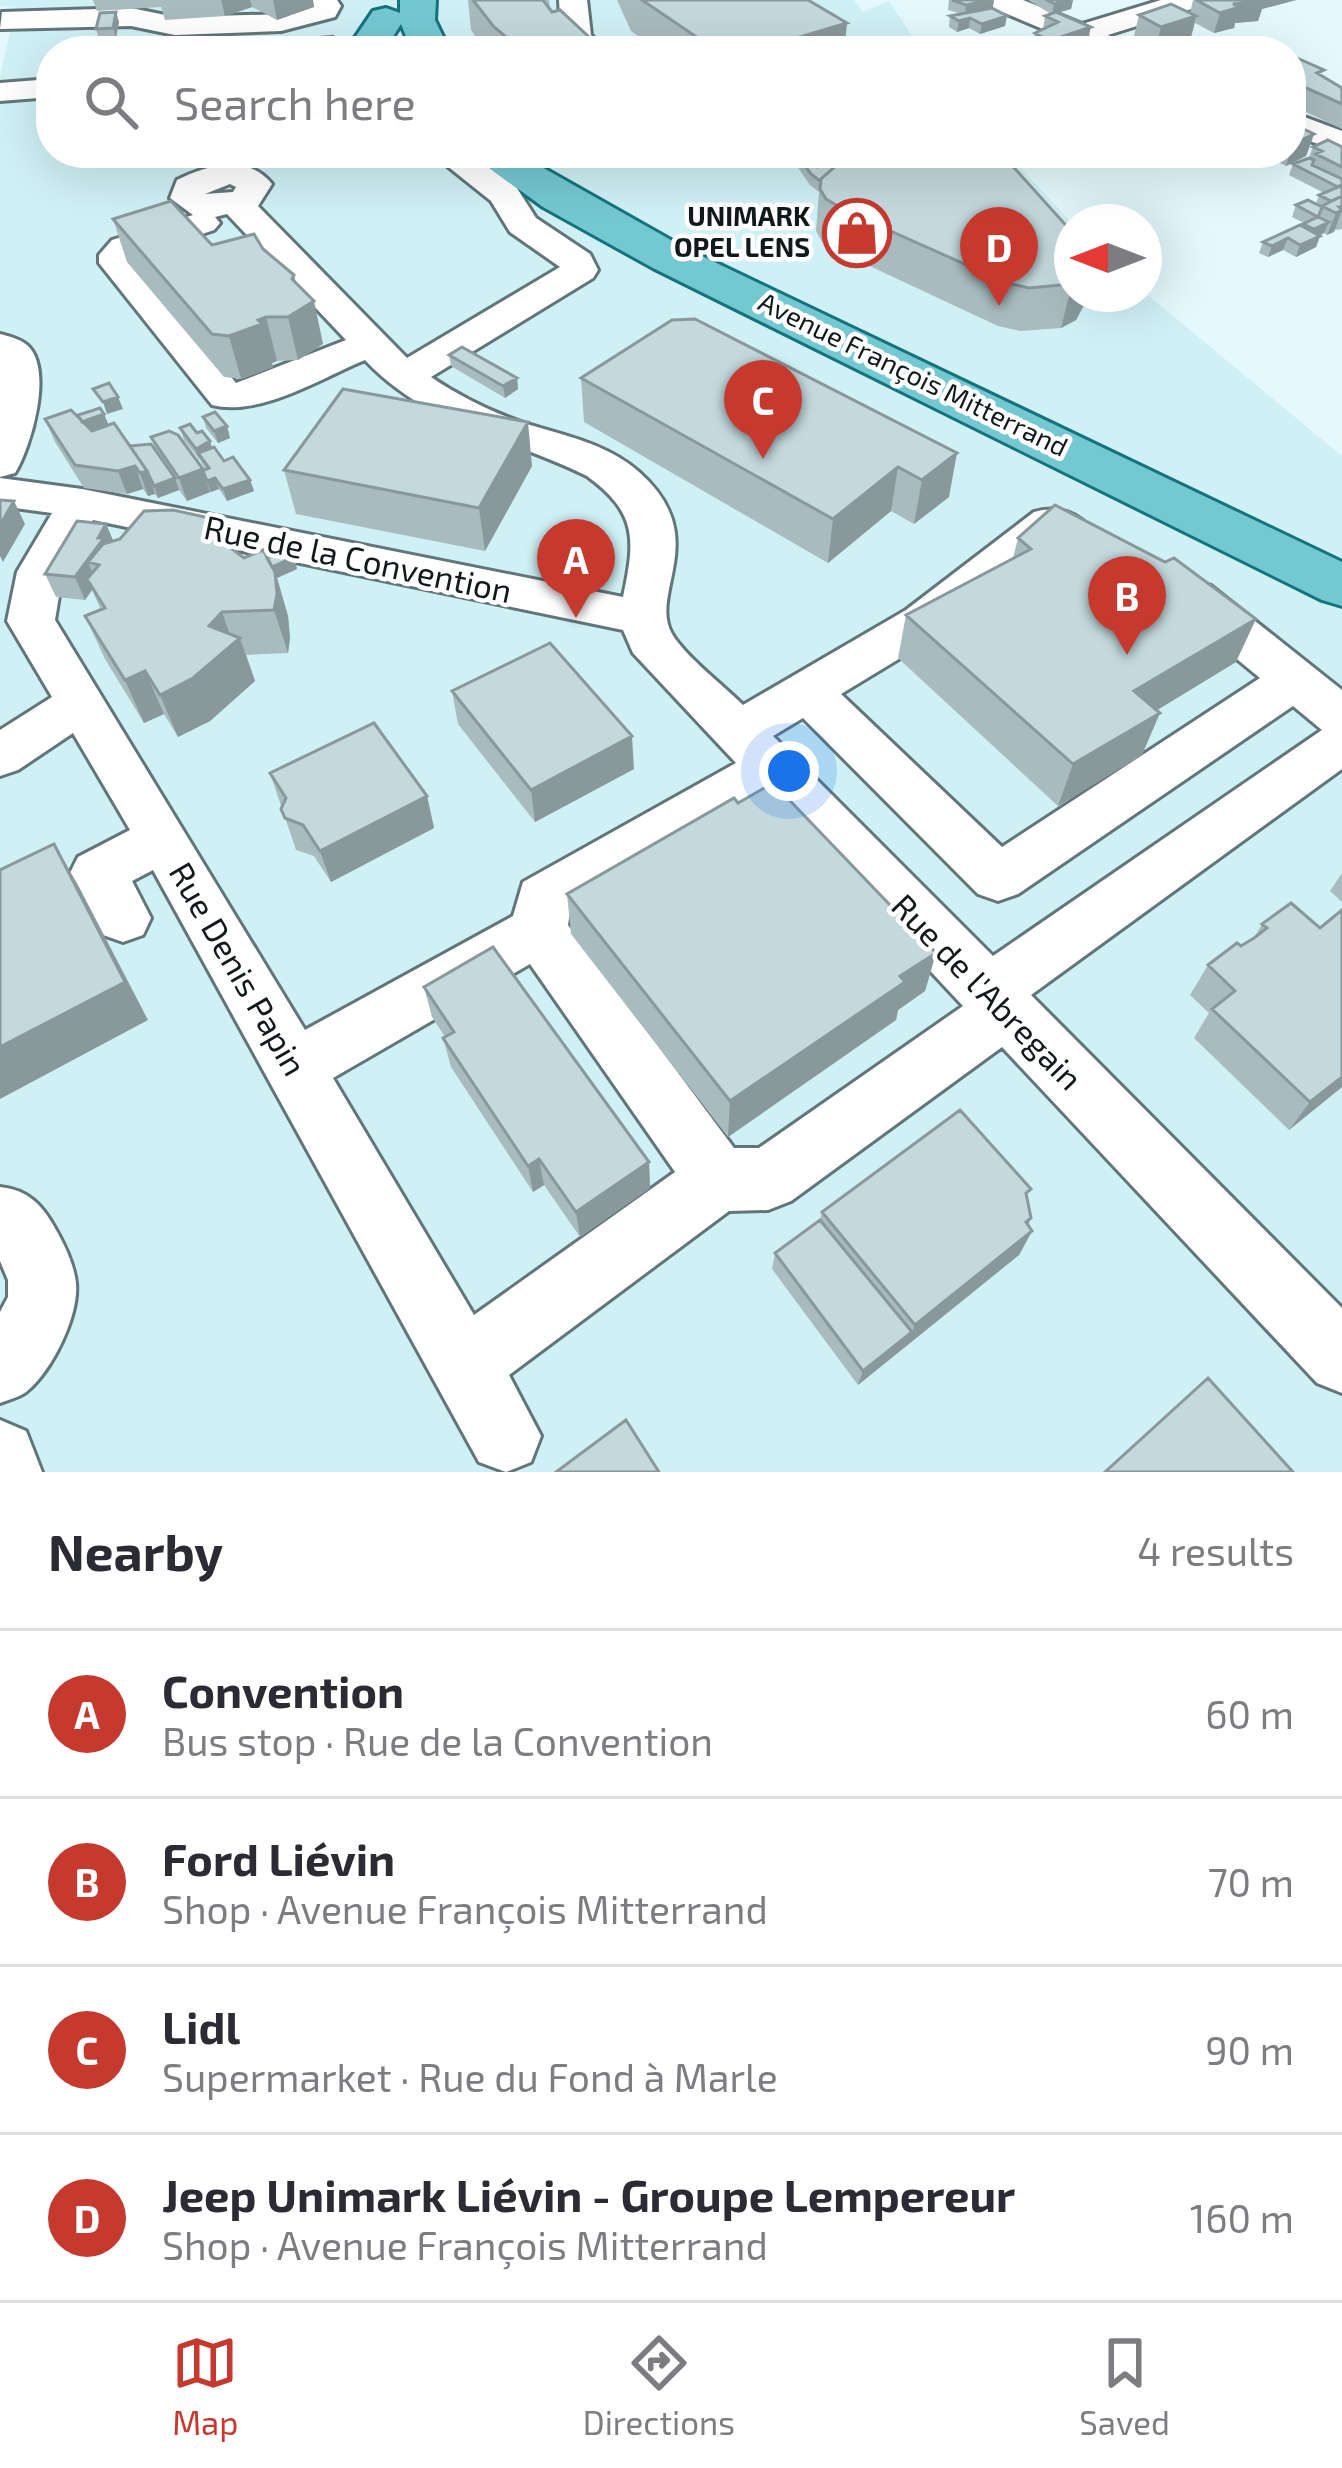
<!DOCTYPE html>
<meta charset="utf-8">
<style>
:root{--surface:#fff;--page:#f2f2f3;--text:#2b2b33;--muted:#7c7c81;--line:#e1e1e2;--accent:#c6392f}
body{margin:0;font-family:"Exo 2",sans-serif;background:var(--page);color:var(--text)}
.compass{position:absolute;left:1054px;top:204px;width:108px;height:108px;border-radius:50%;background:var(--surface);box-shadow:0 12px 48px #0002;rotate:270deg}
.you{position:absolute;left:789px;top:771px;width:42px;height:42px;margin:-30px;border:9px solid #fff;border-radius:50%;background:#1a73e8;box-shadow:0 0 0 18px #1a73e833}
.badge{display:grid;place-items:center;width:78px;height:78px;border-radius:50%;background:var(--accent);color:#fff;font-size:39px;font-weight:700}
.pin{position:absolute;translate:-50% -99px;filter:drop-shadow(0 3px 6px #0008)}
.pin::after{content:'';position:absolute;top:63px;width:42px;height:36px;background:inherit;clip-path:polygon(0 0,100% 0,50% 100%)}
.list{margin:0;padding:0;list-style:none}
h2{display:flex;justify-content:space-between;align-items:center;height:156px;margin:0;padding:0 48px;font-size:51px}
h2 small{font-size:39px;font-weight:400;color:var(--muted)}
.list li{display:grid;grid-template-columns:78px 1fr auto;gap:36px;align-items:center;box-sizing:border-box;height:168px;padding:0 48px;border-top:3px solid var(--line)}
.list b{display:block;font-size:45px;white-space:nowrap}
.list p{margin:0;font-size:39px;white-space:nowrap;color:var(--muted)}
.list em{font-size:39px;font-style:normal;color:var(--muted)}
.icon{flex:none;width:66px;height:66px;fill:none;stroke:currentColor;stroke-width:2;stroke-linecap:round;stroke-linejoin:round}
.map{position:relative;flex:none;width:1342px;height:1472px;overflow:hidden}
.search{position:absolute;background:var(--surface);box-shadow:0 12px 48px #0002;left:36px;right:36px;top:36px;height:132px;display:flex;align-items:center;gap:30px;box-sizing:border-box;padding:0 42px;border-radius:48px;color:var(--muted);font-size:45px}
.sheet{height:828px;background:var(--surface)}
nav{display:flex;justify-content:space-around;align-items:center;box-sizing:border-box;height:168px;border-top:3px solid var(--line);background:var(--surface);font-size:33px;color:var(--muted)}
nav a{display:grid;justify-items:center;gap:6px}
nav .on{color:var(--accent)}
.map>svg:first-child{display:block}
.built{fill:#cff0f5}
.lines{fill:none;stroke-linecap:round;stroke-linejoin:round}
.minor-casing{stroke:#62767a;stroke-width:6}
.major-casing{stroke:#15737e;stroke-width:6}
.minor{fill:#fff;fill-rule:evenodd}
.major{fill:#74c8d1;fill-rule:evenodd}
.wall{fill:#a8bbbe}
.shaded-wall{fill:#88989b}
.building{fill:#c3d9dd;stroke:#88989b;stroke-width:3}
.labels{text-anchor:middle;stroke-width:9;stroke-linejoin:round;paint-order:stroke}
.far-poi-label{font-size:27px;font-weight:bold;fill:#11191b;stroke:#fff;text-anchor:end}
.far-street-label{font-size:27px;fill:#11191b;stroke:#fff}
.street-label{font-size:33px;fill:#11191b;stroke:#fff}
</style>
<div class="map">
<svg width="1342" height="1472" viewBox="0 0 1342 1472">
<rect width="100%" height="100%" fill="#e3f9fd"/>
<!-- built -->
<path class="built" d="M0 0H854L863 12 889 1 922 51H51V153H1007L1072 223V294L1144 292 1342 456V1472H0V77L15 8 0 6Z"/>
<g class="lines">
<!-- minor casing -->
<g class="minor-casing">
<path id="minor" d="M304 0H337L341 6 335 17 281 31 175 35 131 26 0 29 2 12 131 8 175 17 289 14 309 7Z
M559 0H587L591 35 605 51H573L561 37Z
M984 0H1023L1082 24 1161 0H1205L1201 6 1108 35 1136 51H1095L988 6Z
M51 79V97L0 101V83Z
M1291 112 1342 131V153L1291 134Z
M431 153H469L517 188 536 218 590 254 598 270 593 278 431 377C459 396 489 411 521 422 561 435 607 443 639 472 713 538 648 592 672 634 685 656 724 686 743 705L906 610 1034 512C1057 505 1081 513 1093 533L1087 544 1071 548 1053 543 940 634 841 694 1002 847 1260 678 1177 610 1171 598 1177 586 1194 582 1211 586 1342 690V769L1031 995 1342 1308V1393L1317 1383 1002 1047 791 1201 768 1210 729 1211 509 1375 541 1436 531 1462 506 1472 479 1462 153 870 132 881 151 918 143 935 123 942 103 935 70 873 78 857 130 830 73 733 18 770 0 776V730L52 697 7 621 17 572 52 513 0 506V478L82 489 623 597C635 540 638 513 587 476 509 437 428 427 365 360 321 378 260 417 212 405L99 263V255L112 240 193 215 170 198 177 180C208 165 247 153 272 184L258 206 407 358 560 267 510 232 491 201ZM230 184 236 187 233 192 205 194ZM227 214 346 340 236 383 135 262 138 256 214 230 220 223 215 217ZM93 520 623 630 633 653 736 763 523 882 513 916 305 1030 55 620 63 572ZM1293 706 1322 730 993 956 773 736 803 718 978 894 998 901 1018 894ZM767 796 963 1006 759 1148H734L568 925 570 912ZM530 964 675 1172 474 1315 333 1078Z
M0 334C8 336 20 339 27 345 54 369 31 447 15 473L0 477Z
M0 1187C29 1190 43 1206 56 1230 65 1246 74 1265 76 1283 79 1316 52 1371 26 1392 19 1397 8 1400 0 1403V1312L8 1297V1280L0 1261Z
M0 1420 26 1431 42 1472H0Z"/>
</g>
<!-- major casing -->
<g class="major-casing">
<path id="major" d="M400 0H436L435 20 450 51H412L401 24 384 51H346L373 11 386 8 400 13Z
M469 153H517L685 248 1342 562V606L1322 600 653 268 543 207Z"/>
</g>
<!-- minor -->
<use href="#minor" class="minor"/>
<!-- major -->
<use href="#major" class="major"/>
</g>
<!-- wall -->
<path class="wall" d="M93 0H313L314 7 277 20 252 7 225 16 165 20 161 7 97 11Z
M468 0H549L550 9 604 51H486L471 30Z
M617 0H808L847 23 844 51H659L631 31Z
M949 0H994L993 8 1005 26 980 34 969 28 957 32 949 27 950 16 962 14 948 10Z
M1028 0H1073L1071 9 1058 13 1089 37 1122 51H1031L1035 33 1043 29 1045 16 1051 14Z
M1193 0H1296L1262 9 1258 21 1235 23 1234 28 1214 33 1195 23 1191 37 1156 48 1134 36 1139 15 1190 13Z
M119 22 116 38 99 39 96 29Z
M1291 60 1342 88V129L1291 105Z
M1291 122 1314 134 1306 156 1286 166 1260 153H1291Z
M1313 147H1342V229L1335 230 1327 235 1324 233 1320 236 1316 247 1296 257 1283 250 1268 257 1259 253 1263 242 1302 226 1304 223 1292 217 1296 205 1316 204 1319 195 1324 193 1289 175 1293 164 1309 158Z
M788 153H973L983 165 1072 232V294H1086L1083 307 1076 320 1061 328 1020 331 998 326 844 254 822 242 816 231 819 192 810 185Z
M113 219 212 245 263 249 296 283 323 344 298 360 277 361 272 363 273 367 241 379 224 377 127 262Z
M672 320 949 497 914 524 891 511 828 563 584 422 581 378Z
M449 355 517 378 518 389 505 398 451 366Z
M104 414 108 425 130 446 155 449 151 437 203 471 206 470 200 460 184 440 180 428 212 448 224 461 250 480 254 491 227 501 219 489 187 501 179 490 158 498 155 494 148 496 143 489 127 494 84 488 55 442 45 419H79Z
M203 417 227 426 230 438 218 443 206 428Z
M532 466 485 551 296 514 284 470Z
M106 524 113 541H221L244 558 294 557 297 569 277 578 288 616 290 638 288 653 246 655 255 681 210 721 178 737 164 714 144 723 105 659 85 616 101 610 92 590 85 600 56 597 45 574Z
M1018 538 1236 662 1157 710 1142 755 1058 806 898 658 906 615 1013 558Z
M452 691 634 769 535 822 458 724Z
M270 773 427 796 434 828 331 882 314 856 296 850Z
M738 803 936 953 925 991 898 1010 896 1020 728 1137 571 934 567 894Z
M1342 873V902L1330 891Z
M1342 910V1087L1289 1130 1194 1038 1209 1013 1190 995 1208 965 1254 938 1262 924 1320 928Z
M424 987 649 1162 650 1188 580 1237 544 1185 533 1192 451 1067 443 1038 445 1037 432 1017Z
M1027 1198 1031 1218 1028 1225 1032 1231 1019 1255 858 1385 772 1269 775 1253 820 1220 822 1212Z"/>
<!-- shaded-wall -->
<path class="shaded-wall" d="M221 0H250L252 7 225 16Z
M273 0H313L314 7 277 20Z
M994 0 992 10 965 15 966 5Z
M1073 0 1071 9 1052 14 1054 4Z
M1255 0H1296L1262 9 1258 21 1235 23 1234 28 1214 33 1220 13 1233 4Z
M116 12 119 22 116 38 113 28Z
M1007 16 1005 26 980 34 982 24Z
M1196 16 1191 37 1156 48 1161 27Z
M970 18 969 28 957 32 959 21Z
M847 23 844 51H753Z
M1091 27 1086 47 1047 51 1049 41Z
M1314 134 1306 156 1286 166 1293 144Z
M818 153H845L843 174 816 178Z
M1342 210 1334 232 1327 235 1336 213Z
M1329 222 1324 233 1309 240 1314 229Z
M1320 236 1316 247 1296 257 1300 245Z
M1288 238 1283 250 1268 257 1272 246Z
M294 275 302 308 314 301 323 344 298 360 288 317Z
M1072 284V294H1086L1083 307 1076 320 1061 328Z
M266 317 277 361 272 363 273 367 241 379 229 336Z
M517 378 518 389 505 398 503 386Z
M118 397 123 409 107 414 103 402Z
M104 414 109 426 87 434 82 422Z
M528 422 532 466 485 551 479 508Z
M227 426 230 438 218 443 214 431Z
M210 441 214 453H198L199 461 196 449Z
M957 453 949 497 914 524 922 480Z
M135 466 143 489 127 494 118 471Z
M898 467 891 511 828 563 833 519Z
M203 469 210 492 187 501 179 478Z
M147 471 155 494 148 496 140 473Z
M175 478 179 490 158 498 154 486Z
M215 478 219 489 211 492 207 481Z
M250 480 254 491 227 501 223 489Z
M14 501 25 524 3 562 0 556V525Z
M214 519 228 563 203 535Z
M106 524 116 547 99 565 88 562 97 584 87 579 92 590 85 600 75 577Z
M294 557 297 569 277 578 288 616 290 638 288 653 274 610 268 569Z
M222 612 233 644 240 638 255 681 210 721 178 737 160 695 209 626Z
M1256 619 1236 662 1118 734 1134 691Z
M145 671 164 714 144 723 125 680Z
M1160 713 1142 755 1058 806 1073 764Z
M632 736 634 769 535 822 531 790Z
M427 796 434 828 331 882 320 851Z
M54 844 78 885 148 1020 0 1099V1047Z
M936 953 925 991 898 1010 896 1020 728 1137 730 1101 900 976Z
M1342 1077V1087L1289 1130 1310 1102Z
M539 1159 544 1185 533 1192 528 1166Z
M649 1162 650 1188 580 1237 576 1212Z
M1031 1218 1019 1242 1032 1231 1019 1255 858 1385 863 1371 912 1332 915 1325Z"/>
<!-- building -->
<path class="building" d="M473 0H543L552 12 560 10 604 51H523L494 27Z
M642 0H808L847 23 753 51H717Z
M952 0H991L966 5Z
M1047 0H1070L1054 4Z
M1196 0H1263L1264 1 1233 4 1240 7 1220 13Z
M1171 4 1196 16 1161 27 1139 15Z
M992 8 1007 16 982 24 970 18 959 21 950 16Z
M116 12 113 28 96 29 100 13Z
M1056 12 1091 27 1049 41 1035 33 1058 22 1045 16Z
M333 36 337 51H300L325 48 322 37Z
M1089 37 1122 51H1056L1052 49Z
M1297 58 1324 70 1317 73 1342 88V104L1291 81V60Z
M1291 123 1314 134 1293 144 1291 143Z
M1328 140 1342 147V167L1316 154 1322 151 1313 147Z
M796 153H806L817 167 838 164 821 179 820 181 811 174Z
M862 153H973L983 165 1008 161 1072 232V284L1029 288 1007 283 848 212 826 199 820 189 821 179 840 162 865 156Z
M1309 158 1314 160 1312 165 1342 179V185L1339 186 1342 188V196L1331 201 1319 195 1338 187 1293 164Z
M1342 196V207H1339L1342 210 1336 213 1322 206Z
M1308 200 1322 207 1318 217 1296 205Z
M171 201 212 245 254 234 263 249 294 275 292 279 314 301 288 317H266L258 320 262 324 229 336 212 334 113 219Z
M1318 217 1329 222 1314 229 1303 224Z
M1300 225 1320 236 1300 245 1288 238 1272 246 1263 242Z
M695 319 957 453 922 480 898 467 833 519 581 378 672 320Z
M462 347 517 378 503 386 449 355Z
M109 383 118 397 103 402 93 389Z
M343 389 528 422 479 508 284 470Z
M100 408 104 414 82 422 78 415Z
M71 410 92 431 114 423 147 471 140 473 135 466 118 471 75 465 45 419Z
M215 412 227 426 214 431 203 417Z
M190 424 197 433 202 431 210 441 196 449 180 428Z
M169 431 178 435 203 469 179 478 151 437Z
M151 444 175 478 154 486 147 471 130 446Z
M214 447 224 461 233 457 250 480 223 489 215 478 207 481 203 471 209 468 198 453Z
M0 500 14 501 0 525Z
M1055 505 1165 562 1174 558 1256 619 1134 691 1160 713 1073 764 906 615 1031 549 1018 538Z
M173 510 214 519 203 535 205 539 214 535 244 558 263 550 275 572 277 594 274 610 222 612 209 626 240 638 193 678 160 695 145 671 125 680 85 616 105 608 87 579 99 565 88 562 103 544 120 539 144 511Z
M77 521 106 524 98 538H104L75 577 45 574Z
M288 550 294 557 272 567 267 558Z
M550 643 632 736 531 790 452 691Z
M374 723 427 796 320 851 303 825 285 818 281 809 286 798 270 773Z
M773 783 936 953 900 976 905 982 730 1101 567 894 734 798 738 803Z
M54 844 125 982 0 1047V870Z
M1291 903 1320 928 1342 910V1077L1310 1102 1212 1009 1235 991 1208 965 1237 943 1241 946 1254 938 1267 928 1262 924Z
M493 947 649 1162 576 1212 539 1159 528 1166 443 1038 454 1032 424 987Z
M960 1110 1031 1189 1026 1193 1031 1218 1026 1222 1032 1231 915 1325 822 1212Z
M820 1220 912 1332 863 1371 775 1253Z
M1208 1378 1293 1472H1105Z
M626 1420 659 1472H556Z"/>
<!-- icons -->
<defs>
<g id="shop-ring" transform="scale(3.45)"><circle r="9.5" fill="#fff" stroke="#c6392f" stroke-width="1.5"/><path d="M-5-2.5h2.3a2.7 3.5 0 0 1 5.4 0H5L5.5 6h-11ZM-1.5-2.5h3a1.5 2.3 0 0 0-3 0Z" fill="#c6392f"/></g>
</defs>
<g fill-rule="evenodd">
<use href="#shop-ring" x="857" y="233"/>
</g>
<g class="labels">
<!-- far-poi labels -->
<g class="far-poi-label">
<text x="810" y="226">UNIMARK<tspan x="810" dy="31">OPEL LENS</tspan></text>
</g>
<!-- far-street labels -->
<g class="far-street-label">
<text transform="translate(913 375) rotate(26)" y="9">Avenue François Mitterrand</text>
</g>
<!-- street labels -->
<g class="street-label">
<text transform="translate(358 559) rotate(12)" y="12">Rue de la Convention</text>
<text transform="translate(238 969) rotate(60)" y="12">Rue Denis Papin</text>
<text transform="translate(987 992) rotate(46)" y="12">Rue de l'Abregain</text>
</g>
</g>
</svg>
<svg class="compass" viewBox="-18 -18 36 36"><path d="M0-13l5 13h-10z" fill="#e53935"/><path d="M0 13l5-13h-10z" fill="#7c7c81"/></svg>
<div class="you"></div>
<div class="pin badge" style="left:576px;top:618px">A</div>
<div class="pin badge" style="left:1127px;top:655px">B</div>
<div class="pin badge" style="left:763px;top:459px">C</div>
<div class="pin badge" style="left:999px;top:306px">D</div>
<div class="search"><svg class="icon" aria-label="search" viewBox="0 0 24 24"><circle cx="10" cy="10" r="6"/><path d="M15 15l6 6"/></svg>Search here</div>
</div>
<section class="sheet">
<h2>Nearby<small>4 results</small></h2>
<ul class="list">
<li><span class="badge">A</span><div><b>Convention</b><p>Bus stop · Rue de la Convention</p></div><em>60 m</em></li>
<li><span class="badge">B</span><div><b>Ford Liévin</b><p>Shop · Avenue François Mitterrand</p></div><em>70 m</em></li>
<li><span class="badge">C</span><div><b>Lidl</b><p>Supermarket · Rue du Fond à Marle</p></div><em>90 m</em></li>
<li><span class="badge">D</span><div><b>Jeep Unimark Liévin - Groupe Lempereur</b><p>Shop · Avenue François Mitterrand</p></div><em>160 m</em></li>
</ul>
</section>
<nav>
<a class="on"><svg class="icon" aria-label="map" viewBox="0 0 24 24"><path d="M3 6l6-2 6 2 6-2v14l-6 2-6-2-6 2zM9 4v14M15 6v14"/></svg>Map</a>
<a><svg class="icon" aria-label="directions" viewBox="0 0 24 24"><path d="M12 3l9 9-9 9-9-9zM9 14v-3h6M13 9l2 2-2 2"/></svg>Directions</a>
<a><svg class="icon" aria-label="saved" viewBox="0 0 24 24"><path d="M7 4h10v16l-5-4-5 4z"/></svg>Saved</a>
</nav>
